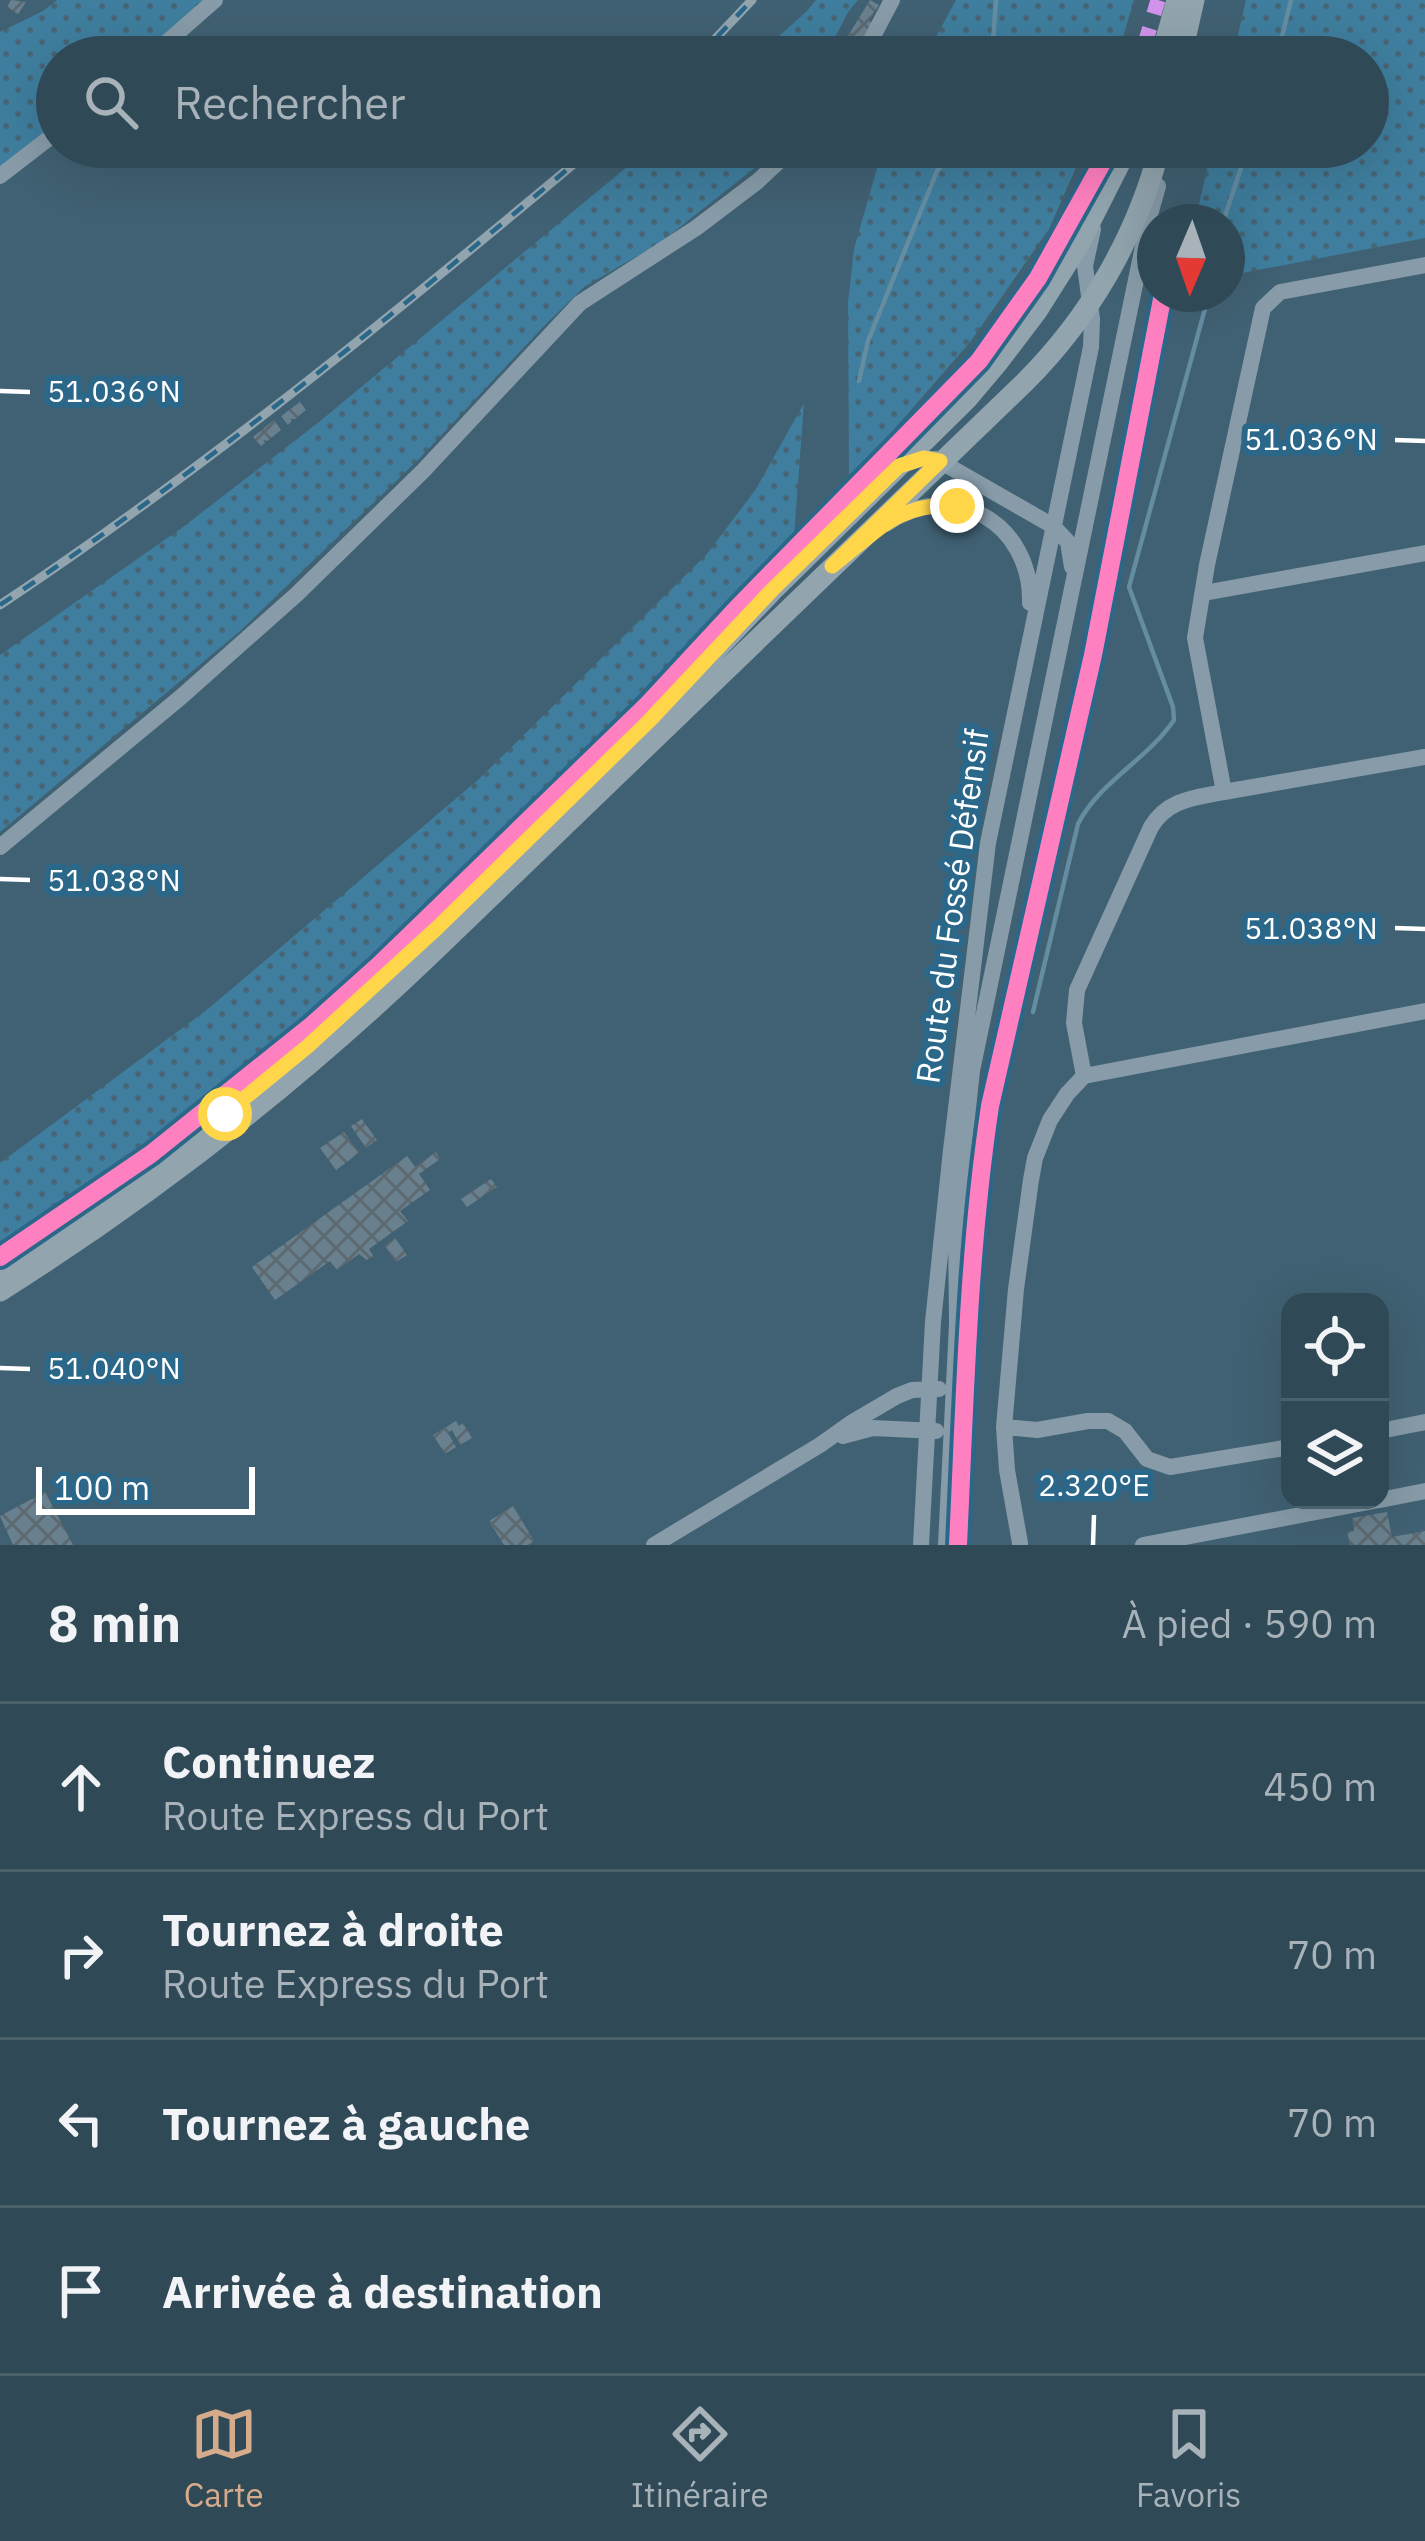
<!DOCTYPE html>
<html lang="fr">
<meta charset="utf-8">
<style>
:root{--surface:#304956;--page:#38505c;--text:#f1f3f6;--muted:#a8b2b9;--line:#4b616c;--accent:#d6ab8b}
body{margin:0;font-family:"IBM Plex Sans",sans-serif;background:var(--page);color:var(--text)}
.controls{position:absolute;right:36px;bottom:36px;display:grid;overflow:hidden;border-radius:24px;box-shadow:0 12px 48px #0002}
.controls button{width:108px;height:108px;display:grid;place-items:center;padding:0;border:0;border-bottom:3px solid var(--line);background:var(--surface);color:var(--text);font:60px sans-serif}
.compass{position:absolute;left:1137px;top:204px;width:108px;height:108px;border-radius:50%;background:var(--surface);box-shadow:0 12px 48px #0002;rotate:182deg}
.scale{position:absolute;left:36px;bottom:30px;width:219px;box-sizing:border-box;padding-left:12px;border:6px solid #fff;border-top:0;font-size:33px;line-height:42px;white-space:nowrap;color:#fff;-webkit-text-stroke:9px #2a6789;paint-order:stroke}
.stop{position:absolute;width:36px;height:36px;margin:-27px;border:9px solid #ffd54a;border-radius:50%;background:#fff}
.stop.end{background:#ffd54a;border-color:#fff;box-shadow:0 3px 12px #0008}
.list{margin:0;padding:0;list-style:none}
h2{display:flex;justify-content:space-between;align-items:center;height:156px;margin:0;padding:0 48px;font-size:51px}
h2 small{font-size:39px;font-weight:400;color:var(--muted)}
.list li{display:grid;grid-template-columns:78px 1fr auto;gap:36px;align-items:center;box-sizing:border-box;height:168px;padding:0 48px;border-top:3px solid var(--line)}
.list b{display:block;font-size:45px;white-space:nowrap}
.list p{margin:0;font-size:39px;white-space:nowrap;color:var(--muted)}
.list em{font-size:39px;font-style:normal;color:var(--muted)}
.icon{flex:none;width:66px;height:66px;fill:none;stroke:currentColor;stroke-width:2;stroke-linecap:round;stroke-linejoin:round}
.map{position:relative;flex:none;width:1425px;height:1545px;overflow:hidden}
.search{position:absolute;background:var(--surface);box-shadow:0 12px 48px #0002;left:36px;right:36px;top:36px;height:132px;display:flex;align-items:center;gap:30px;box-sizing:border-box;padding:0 42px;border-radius:66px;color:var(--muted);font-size:45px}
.sheet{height:828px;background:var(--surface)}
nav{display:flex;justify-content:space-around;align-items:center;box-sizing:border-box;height:168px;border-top:3px solid var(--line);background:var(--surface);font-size:33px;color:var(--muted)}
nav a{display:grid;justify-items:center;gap:6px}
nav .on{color:var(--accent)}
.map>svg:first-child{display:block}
.grass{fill:url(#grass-dots)}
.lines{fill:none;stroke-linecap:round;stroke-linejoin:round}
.stream{stroke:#658da2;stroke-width:4.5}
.building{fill:url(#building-cross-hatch)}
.minor{stroke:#879ca8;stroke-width:16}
.major{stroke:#92a5af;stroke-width:21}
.rail-casing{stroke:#92a5af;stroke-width:9}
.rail{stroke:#2a6789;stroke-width:4.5;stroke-dasharray:14;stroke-linecap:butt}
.quiet{stroke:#d193ec;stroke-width:15;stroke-dasharray:30 15;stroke-linecap:butt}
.cycleway-casing{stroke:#2a6789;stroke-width:26}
.cycleway{stroke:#ff80c0;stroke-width:18}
.route{stroke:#ffd54a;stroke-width:15}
.ticks{fill:none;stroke:#fff;stroke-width:4.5}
.labels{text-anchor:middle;stroke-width:12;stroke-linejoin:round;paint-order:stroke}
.street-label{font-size:33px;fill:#fff;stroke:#2a6789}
.ticks-label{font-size:30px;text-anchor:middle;fill:#fff;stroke:#2a6789;stroke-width:12;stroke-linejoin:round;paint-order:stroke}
</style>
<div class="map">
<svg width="1425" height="1545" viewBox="0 0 1425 1545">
<defs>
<pattern id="grass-dots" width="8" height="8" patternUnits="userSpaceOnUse" patternTransform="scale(3)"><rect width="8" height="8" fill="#3f7e9e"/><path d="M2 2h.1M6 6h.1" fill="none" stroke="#466575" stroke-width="1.8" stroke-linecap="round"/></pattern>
<pattern id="building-cross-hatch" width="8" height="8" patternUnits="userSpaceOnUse" patternTransform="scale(3)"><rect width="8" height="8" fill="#69818e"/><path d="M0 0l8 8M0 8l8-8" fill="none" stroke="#5c6970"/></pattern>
</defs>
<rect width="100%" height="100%" fill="#406173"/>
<!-- grass -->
<path class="grass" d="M57 0H208L142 57H57V126L0 170V32L43 11Z
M816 0H858L848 12 825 57H756L807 11Z
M956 0H1134L1117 57H925Z
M1246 0H1425V238L1227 276V222H1195L1212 147H1368V57H1233Z
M651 147H778L766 159 661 242 584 287 544 326 419 459 240 631 0 832V655L183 527 319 422Z
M883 147H1085L1049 229 971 341 849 481 848 303 854 249Z
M804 403 794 537 532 804 354 972 224 1087 31 1227 0 1246V1163L208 1009 479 779 707 554 756 489Z"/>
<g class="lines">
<!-- stream -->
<path class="stream" d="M992 57 996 0
M1277 57 1291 0
M1223 222 1248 147
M859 381 868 341 937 171 957 147
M1033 1012 1078 824C1099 782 1148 759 1174 720L1173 707 1129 587 1209 294"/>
</g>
<!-- building -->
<path class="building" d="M11 0 26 2 18 14 7 7Z
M870 0 879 5 869 21 873 23 849 57H835Z
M300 402 306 410 295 419H290L292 421 288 425 281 416Z
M274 420 281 430 267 441 263 440 265 443 261 446 253 437Z
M362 1119 377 1140 366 1148 351 1126Z
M344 1132 359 1153 336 1170 320 1148Z
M436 1152 440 1159 419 1174 430 1190 400 1211 408 1221 369 1249 373 1256 367 1260 359 1254 337 1270 330 1261 275 1300 252 1267 407 1156 415 1167Z
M491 1179 497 1187 467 1207 461 1199Z
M395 1238 407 1255 396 1262 385 1246Z
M456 1421 459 1426 463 1423 472 1438 460 1445 452 1430 448 1433 456 1447 445 1454 433 1435Z
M45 1492 73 1545H13L0 1516Z
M513 1506 534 1541 528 1545H504L489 1521Z
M1387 1512 1392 1537 1425 1531V1545H1350L1347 1532 1354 1531 1352 1518Z"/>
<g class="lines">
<!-- minor -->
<path class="minor" d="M150 57 215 0
M862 57 892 0
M0 176 57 132
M1425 265 1280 292 1263 308 1207 565 1195 638 1224 792 1425 757
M900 466 919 459H936L1053 526 1068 542 1072 567
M886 524C953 477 1032 523 1030 603
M1204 593 1425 553
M1224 792C1194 798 1168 799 1151 827L1077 990 1074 1023 1084 1076 1425 1011
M0 847 181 697 297 594 423 471 580 303 696 228 758 181 794 147
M1004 1427 1037 1430 1088 1421H1108L1125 1431 1147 1459 1170 1467 1290 1447
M1380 1431 1425 1422
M843 1436 873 1428 936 1431
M1380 1500 1425 1491
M1020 1543 1007 1470 1004 1427 1016 1289 1031 1180 1035 1158 1050 1120 1067 1094 1084 1076
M654 1545 820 1445 851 1423 897 1396 912 1390 939 1389
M921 1545 933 1322 951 1150 988 843 1091 347 1092 319 1085 266 1093 229
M946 1545 957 1324 956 1220 972 1071 1148 222 1158 186
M1143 1545 1379 1500"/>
<!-- major -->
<path class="major" d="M1161 57 1177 0
M1181 57 1194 0
M0 1273 165 1160 308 1046 396 967 649 721 773 590 967 399 999 361 1037 311 1078 246 1128 147
M0 1291C154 1194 297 1082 429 956L1025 382C1090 317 1137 236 1160 147"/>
<!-- rail casing -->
<g class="rail-casing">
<path id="rail" d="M698 57 752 0
M0 605C209 466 402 308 594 147"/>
</g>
<!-- rail -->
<use href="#rail" class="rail"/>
<!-- quiet -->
<path class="quiet" d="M1141 57 1158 0"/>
<!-- cycleway casing -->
<g class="cycleway-casing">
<path id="cycleway" d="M0 1257 151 1154 312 1025 379 965 646 706 737 608 979 361 1038 278 1111 147
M958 1545C965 1398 968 1252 990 1106L1093 655 1163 294"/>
</g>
<!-- cycleway -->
<use href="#cycleway" class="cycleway"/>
</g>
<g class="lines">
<!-- route -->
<path class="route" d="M225 1114 308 1046 437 928 649 721 772 590 899 466 924 458 940 461 832 566C875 533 899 501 957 506"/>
</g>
<!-- ticks -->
<path class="ticks" d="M0 391 30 392M1395 440 1425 441M0 879 30 880M1395 928 1425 929M0 1368 30 1369M1093 1545 1094 1515"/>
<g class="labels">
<!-- street labels -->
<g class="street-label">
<text transform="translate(952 906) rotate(-82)" y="12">Route du Fossé Défensif</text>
</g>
</g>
<g class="ticks-label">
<text x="114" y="402">51.036°N</text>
<text x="1311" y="450">51.036°N</text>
<text x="114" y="891">51.038°N</text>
<text x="1311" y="939">51.038°N</text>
<text x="114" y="1379">51.040°N</text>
<text x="1094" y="1496">2.320°E</text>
</g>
</svg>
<div class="controls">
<button><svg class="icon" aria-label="locate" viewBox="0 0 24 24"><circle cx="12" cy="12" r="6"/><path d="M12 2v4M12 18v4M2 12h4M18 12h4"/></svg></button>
<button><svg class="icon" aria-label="layers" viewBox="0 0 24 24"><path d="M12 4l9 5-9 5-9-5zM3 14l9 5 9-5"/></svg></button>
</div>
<svg class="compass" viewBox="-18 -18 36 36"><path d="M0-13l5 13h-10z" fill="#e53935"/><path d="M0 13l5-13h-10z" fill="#a8b2b9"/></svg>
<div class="scale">100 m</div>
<div class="stop" style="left:225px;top:1114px"></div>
<div class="stop end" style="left:957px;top:506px"></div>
<div class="search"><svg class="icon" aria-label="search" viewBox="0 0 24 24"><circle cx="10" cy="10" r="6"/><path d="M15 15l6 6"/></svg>Rechercher</div>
</div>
<section class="sheet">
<h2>8 min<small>À pied · 590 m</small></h2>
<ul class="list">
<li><svg class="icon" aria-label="ahead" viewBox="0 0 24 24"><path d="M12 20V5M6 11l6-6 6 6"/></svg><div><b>Continuez</b><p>Route Express du Port</p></div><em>450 m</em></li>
<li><svg class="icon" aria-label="right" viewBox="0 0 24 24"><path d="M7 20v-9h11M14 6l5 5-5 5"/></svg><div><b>Tournez à droite</b><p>Route Express du Port</p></div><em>70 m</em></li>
<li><svg class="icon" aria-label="left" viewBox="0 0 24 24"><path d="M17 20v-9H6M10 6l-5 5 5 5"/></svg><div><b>Tournez à gauche</b></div><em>70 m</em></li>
<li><svg class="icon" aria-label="arrive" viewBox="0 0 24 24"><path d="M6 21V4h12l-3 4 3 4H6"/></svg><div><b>Arrivée à destination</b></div></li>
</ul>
</section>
<nav>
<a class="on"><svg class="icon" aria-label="map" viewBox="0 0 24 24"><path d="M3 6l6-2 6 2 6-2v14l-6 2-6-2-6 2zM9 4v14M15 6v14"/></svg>Carte</a>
<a><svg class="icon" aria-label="directions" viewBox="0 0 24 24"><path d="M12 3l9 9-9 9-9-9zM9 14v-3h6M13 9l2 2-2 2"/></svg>Itinéraire</a>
<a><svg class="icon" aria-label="saved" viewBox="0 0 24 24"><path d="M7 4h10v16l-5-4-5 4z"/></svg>Favoris</a>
</nav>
